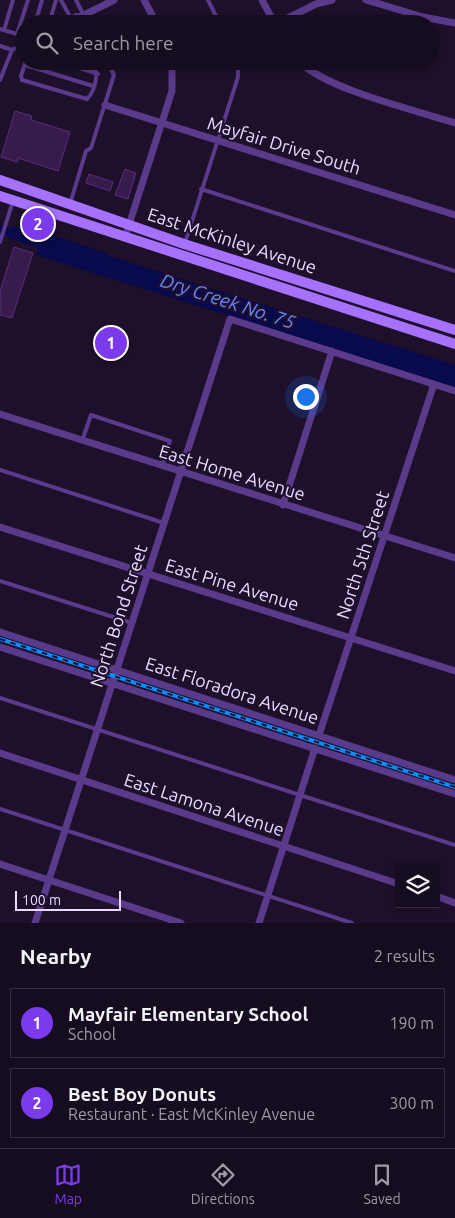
<!DOCTYPE html>
<meta charset="utf-8">
<style>
:root{--surface:#160c20;--page:#1f1529;--text:#f1f3f6;--muted:#9e9ba5;--line:#352c3e;--accent:#7c3aed}
body{margin:0;font-family:Ubuntu,sans-serif;background:var(--page);color:var(--text)}
.controls{position:absolute;right:15px;bottom:15px;display:grid;overflow:hidden;border-radius:0px;box-shadow:0 2px 8px #0003}
.controls button{width:45px;height:45px;display:grid;place-items:center;padding:0;border:0;border-bottom:1px solid var(--line);background:var(--surface);color:var(--text);font:25px sans-serif}
.scale{position:absolute;left:15px;bottom:12px;width:106px;box-sizing:border-box;padding-left:5px;border:2px solid #ebdaff;border-top:0;font-size:14px;line-height:18px;white-space:nowrap;color:#ebdaff;-webkit-text-stroke:4px #1e102b;paint-order:stroke}
.you{position:absolute;left:305px;top:396px;width:18px;height:18px;margin:-12px;border:4px solid #fff;border-radius:50%;background:#1a73e8;box-shadow:0 0 0 8px #1a73e833}
.badge{display:grid;place-items:center;width:32px;height:32px;border-radius:50%;background:var(--accent);color:#fff;font-size:16px;font-weight:700}
.pin{position:absolute;translate:-50% -50%;border:2px solid #fff;box-shadow:0 1px 5px #0006}
.list{margin:0;padding:0;list-style:none}
h2{display:flex;justify-content:space-between;align-items:center;height:65px;margin:0;padding:0 20px;font-size:21px}
h2 small{font-size:16px;font-weight:400;color:var(--muted)}
.list li{display:grid;grid-template-columns:32px 1fr auto;gap:15px;align-items:center;box-sizing:border-box;height:70px;margin:0 10px 10px;padding:0 10px;border:1px solid var(--line);border-radius:0px}
.list b{display:block;font-size:19px;white-space:nowrap}
.list p{margin:0;font-size:16px;white-space:nowrap;color:var(--muted)}
.list em{font-size:16px;font-style:normal;color:var(--muted)}
.icon{flex:none;width:28px;height:28px;fill:none;stroke:currentColor;stroke-width:2;stroke-linecap:round;stroke-linejoin:round}
.map{position:relative;flex:none;width:455px;height:923px;overflow:hidden}
.search{position:absolute;background:var(--surface);box-shadow:0 2px 8px #0003;left:15px;right:15px;top:15px;height:55px;display:flex;align-items:center;gap:12px;box-sizing:border-box;padding:0 18px;border-radius:28px;color:var(--muted);font-size:19px}
.sheet{height:225px;background:var(--surface)}
nav{display:flex;justify-content:space-around;align-items:center;box-sizing:border-box;height:70px;border-top:1px solid var(--line);background:var(--surface);font-size:14px;color:var(--muted)}
nav a{display:grid;justify-items:center;gap:2px}
nav .on{color:var(--accent)}
.map>svg:first-child{display:block}
.water{fill:#090a4b}
.lines{fill:none;stroke-linecap:round;stroke-linejoin:round}
.canal{stroke:#090a4b;stroke-width:8}
.building{fill:#371b4d;stroke:#572d79}
.lane{stroke:#593a8b;stroke-width:4}
.street{stroke:#593a8b;stroke-width:7}
.secondary{stroke:#a671ff;stroke-width:10}
.rail-casing{stroke:#068eff;stroke-width:4}
.rail{stroke:#1e102b;stroke-width:2;stroke-dasharray:5.5;stroke-linecap:butt}
.labels{text-anchor:middle;stroke-width:4;stroke-linejoin:round;paint-order:stroke}
.street-label{font-size:18px;fill:#ebdaff;stroke:#1e102b}
.water-label{font-size:19px;font-style:italic;fill:#6884ff;stroke:#1e102b}
</style>
<div class="map">
<svg width="455" height="923" viewBox="0 0 455 923">
<rect width="100%" height="100%" fill="#1e102b"/>
<!-- water -->
<path class="water" d="M13 226 44 236 46 233 110 254 109 256 455 365V387L36 255 38 248 8 238Z"/>
<g class="lines">
<!-- canal -->
<path class="canal" d="M0 229 20 235"/>
</g>
<!-- building -->
<path class="building" d="M15 111 32 116 31 120 70 132 58 171 18 158 17 162 1 157Z
M125 169 136 173 128 199 115 195Z
M89 174 113 182 110 191 86 183Z
M33 216 46 221 43 231 30 227Z
M14 247 33 253 12 318 0 315V291Z"/>
<g class="lines">
<!-- lane -->
<path class="lane" d="M61 0 74 24
M76 0 88 24
M208 0 220 24
M35 24 42 0
M49 24 56 0
M59 24 76 15H84
M0 29 17 34 24 46
M4 30 13 0
M17 34 28 0
M0 46 12 50 0 80
M12 50 24 43
M26 61 21 76 22 80 87 99C96 90 99 72 93 61
M58 61 98 74
M25 65 93 86
M201 189 455 271
M70 204 86 151 91 148 114 75 107 61
M0 242 13 201
M185 243 238 77V61
M82 441 91 415 170 441 162 467
M0 470 164 523
M0 581 132 623
M0 698 455 845
M0 809 352 923"/>
<!-- street -->
<path class="street" d="M144 0 157 24
M262 0 275 24
M366 0 423 17 455 23
M84 15 114 0
M276 24 316 4 332 0
M299 61C325 89 415 110 455 123
M105 105 455 215
M125 237 172 91V61
M0 414 455 558
M283 505 332 351
M0 527 455 671
M0 632 455 780
M0 647 455 794
M319 735 434 384
M0 753 399 884
M0 864 181 923
M436 896 455 903
M35 923 230 319 455 391
M259 923 315 748"/>
<!-- secondary -->
<path class="secondary" d="M0 180 184 244 455 330
M0 196 455 344"/>
<!-- rail casing -->
<g class="rail-casing">
<path id="rail" d="M0 639 455 787"/>
</g>
<!-- rail -->
<use href="#rail" class="rail"/>
</g>
<g class="labels">
<!-- street labels -->
<g class="street-label">
<text transform="translate(284 146) rotate(17)" y="6">Mayfair Drive South</text>
<text transform="translate(232 241) rotate(18)" y="6">East McKinley Avenue</text>
<text transform="translate(232 473) rotate(17)" y="6">East Home Avenue</text>
<text transform="translate(363 555) rotate(-72)" y="6">North 5th Street</text>
<text transform="translate(232 585) rotate(17)" y="6">East Pine Avenue</text>
<text transform="translate(119 616) rotate(-72)" y="6">North Bond Street</text>
<text transform="translate(232 691) rotate(18)" y="6">East Floradora Avenue</text>
<text transform="translate(204 805) rotate(18)" y="6">East Lamona Avenue</text>
</g>
<!-- water labels -->
<g class="water-label">
<text transform="translate(228 301) rotate(18)" y="7">Dry Creek No. 75</text>
</g>
</g>
</svg>
<div class="controls">
<button><svg class="icon" aria-label="layers" viewBox="0 0 24 24"><path d="M12 4l9 5-9 5-9-5zM3 14l9 5 9-5"/></svg></button>
</div>
<div class="scale">100 m</div>
<div class="you"></div>
<div class="pin badge" style="left:111px;top:343px">1</div>
<div class="pin badge" style="left:38px;top:224px">2</div>
<div class="search"><svg class="icon" aria-label="search" viewBox="0 0 24 24"><circle cx="10" cy="10" r="6"/><path d="M15 15l6 6"/></svg>Search here</div>
</div>
<section class="sheet">
<h2>Nearby<small>2 results</small></h2>
<ul class="list">
<li><span class="badge">1</span><div><b>Mayfair Elementary School</b><p>School</p></div><em>190 m</em></li>
<li><span class="badge">2</span><div><b>Best Boy Donuts</b><p>Restaurant · East McKinley Avenue</p></div><em>300 m</em></li>
</ul>
</section>
<nav>
<a class="on"><svg class="icon" aria-label="map" viewBox="0 0 24 24"><path d="M3 6l6-2 6 2 6-2v14l-6 2-6-2-6 2zM9 4v14M15 6v14"/></svg>Map</a>
<a><svg class="icon" aria-label="directions" viewBox="0 0 24 24"><path d="M12 3l9 9-9 9-9-9zM9 14v-3h6M13 9l2 2-2 2"/></svg>Directions</a>
<a><svg class="icon" aria-label="saved" viewBox="0 0 24 24"><path d="M7 4h10v16l-5-4-5 4z"/></svg>Saved</a>
</nav>
